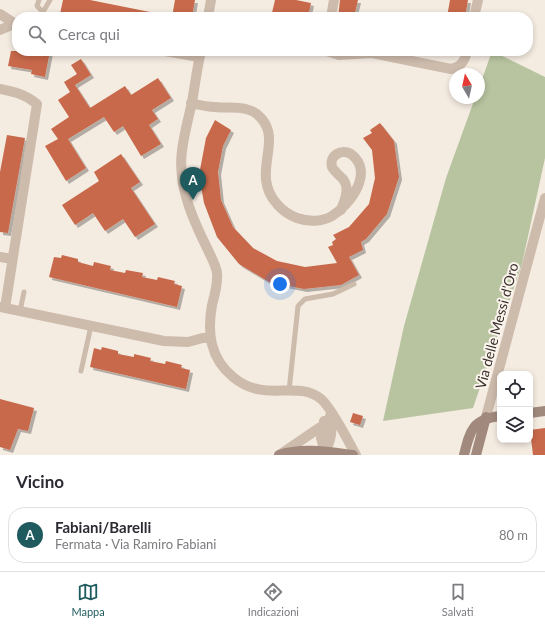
<!DOCTYPE html>
<html lang="it">
<meta charset="utf-8">
<style>
:root{--surface:#fff;--page:#f7f7f7;--text:#2b2b33;--muted:#7c7c81;--line:#e1e1e2;--accent:#1f5a5e}
body{margin:0;font-family:Lato,sans-serif;background:var(--page);color:var(--text)}
.controls{position:absolute;right:12px;bottom:12px;display:grid;overflow:hidden;border-radius:8px;box-shadow:0 2px 6px #0003}
.controls button{width:36px;height:36px;display:grid;place-items:center;padding:0;border:0;border-bottom:1px solid var(--line);background:var(--surface);color:var(--text);font:20px sans-serif}
.compass{position:absolute;left:449px;top:68px;width:36px;height:36px;border-radius:50%;background:var(--surface);box-shadow:0 2px 6px #0003;rotate:351deg}
.you{position:absolute;left:280px;top:284px;width:14px;height:14px;margin:-10px;border:3px solid #fff;border-radius:50%;background:#1a73e8;box-shadow:0 0 0 6px #1a73e833}
.badge{display:grid;place-items:center;width:26px;height:26px;border-radius:50%;background:var(--accent);color:#fff;font-size:13px;font-weight:700}
.pin{position:absolute;translate:-50% -33px;filter:drop-shadow(0 1px 2px #0008)}
.pin::after{content:'';position:absolute;top:21px;width:14px;height:12px;background:inherit;clip-path:polygon(0 0,100% 0,50% 100%)}
.list{margin:0;padding:0;list-style:none}
h2{display:flex;justify-content:space-between;align-items:center;height:52px;margin:0;padding:0 16px;font-size:17px}
h2 small{font-size:13px;font-weight:400;color:var(--muted)}
.list li{display:grid;grid-template-columns:26px 1fr auto;gap:12px;align-items:center;box-sizing:border-box;height:56px;margin:0 8px 8px;padding:0 8px;border:1px solid var(--line);border-radius:16px}
.list b{display:block;font-size:15px;white-space:nowrap}
.list p{margin:0;font-size:13px;white-space:nowrap;color:var(--muted)}
.list em{font-size:13px;font-style:normal;color:var(--muted)}
.icon{flex:none;width:22px;height:22px;fill:none;stroke:currentColor;stroke-width:2;stroke-linecap:round;stroke-linejoin:round}
.map{position:relative;flex:none;width:545px;height:455px;overflow:hidden}
.search{position:absolute;background:var(--surface);box-shadow:0 2px 6px #0003;left:12px;right:12px;top:12px;height:44px;display:flex;align-items:center;gap:10px;box-sizing:border-box;padding:0 14px;border-radius:16px;color:var(--muted);font-size:15px}
.sheet{height:116px;background:var(--surface)}
nav{display:flex;justify-content:space-around;align-items:center;box-sizing:border-box;height:56px;border-top:1px solid var(--line);background:var(--surface);font-size:11px;color:var(--muted)}
nav a{display:grid;justify-items:center;gap:2px}
nav .on{color:var(--accent)}
.map>svg:first-child{display:block}
.green{fill:#b8c4a0}
.building{fill:#c8694b;filter:url(#shadow)}
.lines{fill:none;stroke-linecap:round;stroke-linejoin:round}
.lane{stroke:#cdbbac;stroke-width:5}
.street{stroke:#cdbbac;stroke-width:10}
.secondary{stroke:#a18a7d;stroke-width:10}
.labels{text-anchor:middle;stroke-width:4;stroke-linejoin:round;paint-order:stroke}
.street-label{font-size:14px;fill:#3b302b;stroke:#fbf5ee}
</style>
<div class="map">
<svg width="545" height="455" viewBox="0 0 545 455">
<defs>
<filter id="shadow"><feDropShadow dx="3" dy="3" stdDeviation="0" flood-color="#0004"/></filter>
</defs>
<rect width="100%" height="100%" fill="#f4ebe1"/>
<!-- green -->
<path class="green" d="M492 51 545 77V158L522 264 473 408 383 421 404 326 446 178 475 98H479V88Z"/>
<!-- building -->
<path class="building" d="M63 0H90L155 13 154 17H73L60 14Z
M175 0H195L192 17H172Z
M275 0H296L311 3 308 17H271Z
M340 0H358L354 17H338Z
M450 0H468L465 17H447Z
M11 51H50L45 77 31 74 32 70 8 66Z
M81 59 91 75 75 85 90 108 125 86 131 95 158 78 171 98 152 110 158 119 149 125 161 144 141 156 123 126 114 132 104 117 68 139 86 168 66 181 45 146 58 139 51 129 69 117 58 100 70 92 64 82 77 74 71 65Z
M215 120 231 130 223 146 218 172 221 200 233 227 253 248 277 261 305 267 337 263 328 247 333 245 332 242 336 239 333 235 349 227 369 204 375 178 372 150 363 138 372 133 370 130 380 123 394 141 399 177 387 214 366 239 361 242 363 250 349 257 359 275 341 285 304 289 269 282 239 264 217 237 204 203 199 175 206 138Z
M7 135 25 138 8 233 0 232V172Z
M121 154 140 182 131 188 155 224 135 237 123 219 105 231 93 213 75 225 62 205 99 181 94 172Z
M62 255 78 259V262L93 266 94 262 111 266 110 270 125 273 126 270 143 273 142 277 157 280 158 277 175 281 174 284 182 286 177 307 49 277 54 257 61 258Z
M102 347 118 351V354L134 357V354L151 358 150 361 165 364 166 361 182 365 181 368 190 370 186 389 90 367 94 348 101 350Z
M0 399 34 408 28 431 18 429 10 450 0 447Z
M353 413 363 416 360 425 350 422Z
M545 428V455H533L530 430Z"/>
<g class="lines">
<!-- lane -->
<path class="lane" d="M39 0 37 6 43 12 42 17
M43 12 50 0
M20 311 24 292
M81 371 91 326
M289 391 298 306 305 299 333 294 354 284"/>
<!-- street -->
<path class="street" d="M0 14 17 25
M208 17 211 0
M331 17 334 0
M474 17 478 0
M0 30 14 24
M165 51 199 57
M201 51C197 68 195 85 192 102 184 139 175 161 187 200 192 217 200 234 208 250 211 257 216 265 217 273 218 284 215 294 212 305 207 333 210 358 233 377 265 404 297 379 321 399 332 408 348 441 356 455
M327 51 339 55 372 53 451 69C461 67 465 61 467 51
M0 89C15 92 25 94 37 104L5 308
M191 103C199 105 207 107 215 107 231 109 249 104 261 118 283 142 250 174 277 204 282 210 289 215 297 218 308 222 322 222 332 216 350 205 375 172 351 154 341 149 329 155 332 167 335 172 339 175 343 179 350 188 345 200 341 210
M0 257 12 259
M0 307 164 341 188 342 210 336
M486 417 545 198
M324 421 321 438 325 452
M325 452C331 441 333 428 330 416
M281 454 322 426"/>
<!-- secondary -->
<path class="secondary" d="M530 413 545 411
M279 455C302 447 330 452 353 455
M464 455C470 430 473 419 500 416
M476 455 486 417"/>
</g>
<g class="labels">
<!-- street labels -->
<g class="street-label">
<text transform="translate(497 326) rotate(-75)" y="5">Via delle Messi d'Oro</text>
</g>
</g>
</svg>
<div class="controls">
<button><svg class="icon" aria-label="locate" viewBox="0 0 24 24"><circle cx="12" cy="12" r="6"/><path d="M12 2v4M12 18v4M2 12h4M18 12h4"/></svg></button>
<button><svg class="icon" aria-label="layers" viewBox="0 0 24 24"><path d="M12 4l9 5-9 5-9-5zM3 14l9 5 9-5"/></svg></button>
</div>
<svg class="compass" viewBox="-18 -18 36 36"><path d="M0-13l5 13h-10z" fill="#e53935"/><path d="M0 13l5-13h-10z" fill="#7c7c81"/></svg>
<div class="you"></div>
<div class="pin badge" style="left:193px;top:200px">A</div>
<div class="search"><svg class="icon" aria-label="search" viewBox="0 0 24 24"><circle cx="10" cy="10" r="6"/><path d="M15 15l6 6"/></svg>Cerca qui</div>
</div>
<section class="sheet">
<h2>Vicino<small></small></h2>
<ul class="list">
<li><span class="badge">A</span><div><b>Fabiani/Barelli</b><p>Fermata · Via Ramiro Fabiani</p></div><em>80 m</em></li>
</ul>
</section>
<nav>
<a class="on"><svg class="icon" aria-label="map" viewBox="0 0 24 24"><path d="M3 6l6-2 6 2 6-2v14l-6 2-6-2-6 2zM9 4v14M15 6v14"/></svg>Mappa</a>
<a><svg class="icon" aria-label="directions" viewBox="0 0 24 24"><path d="M12 3l9 9-9 9-9-9zM9 14v-3h6M13 9l2 2-2 2"/></svg>Indicazioni</a>
<a><svg class="icon" aria-label="saved" viewBox="0 0 24 24"><path d="M7 4h10v16l-5-4-5 4z"/></svg>Salvati</a>
</nav>
